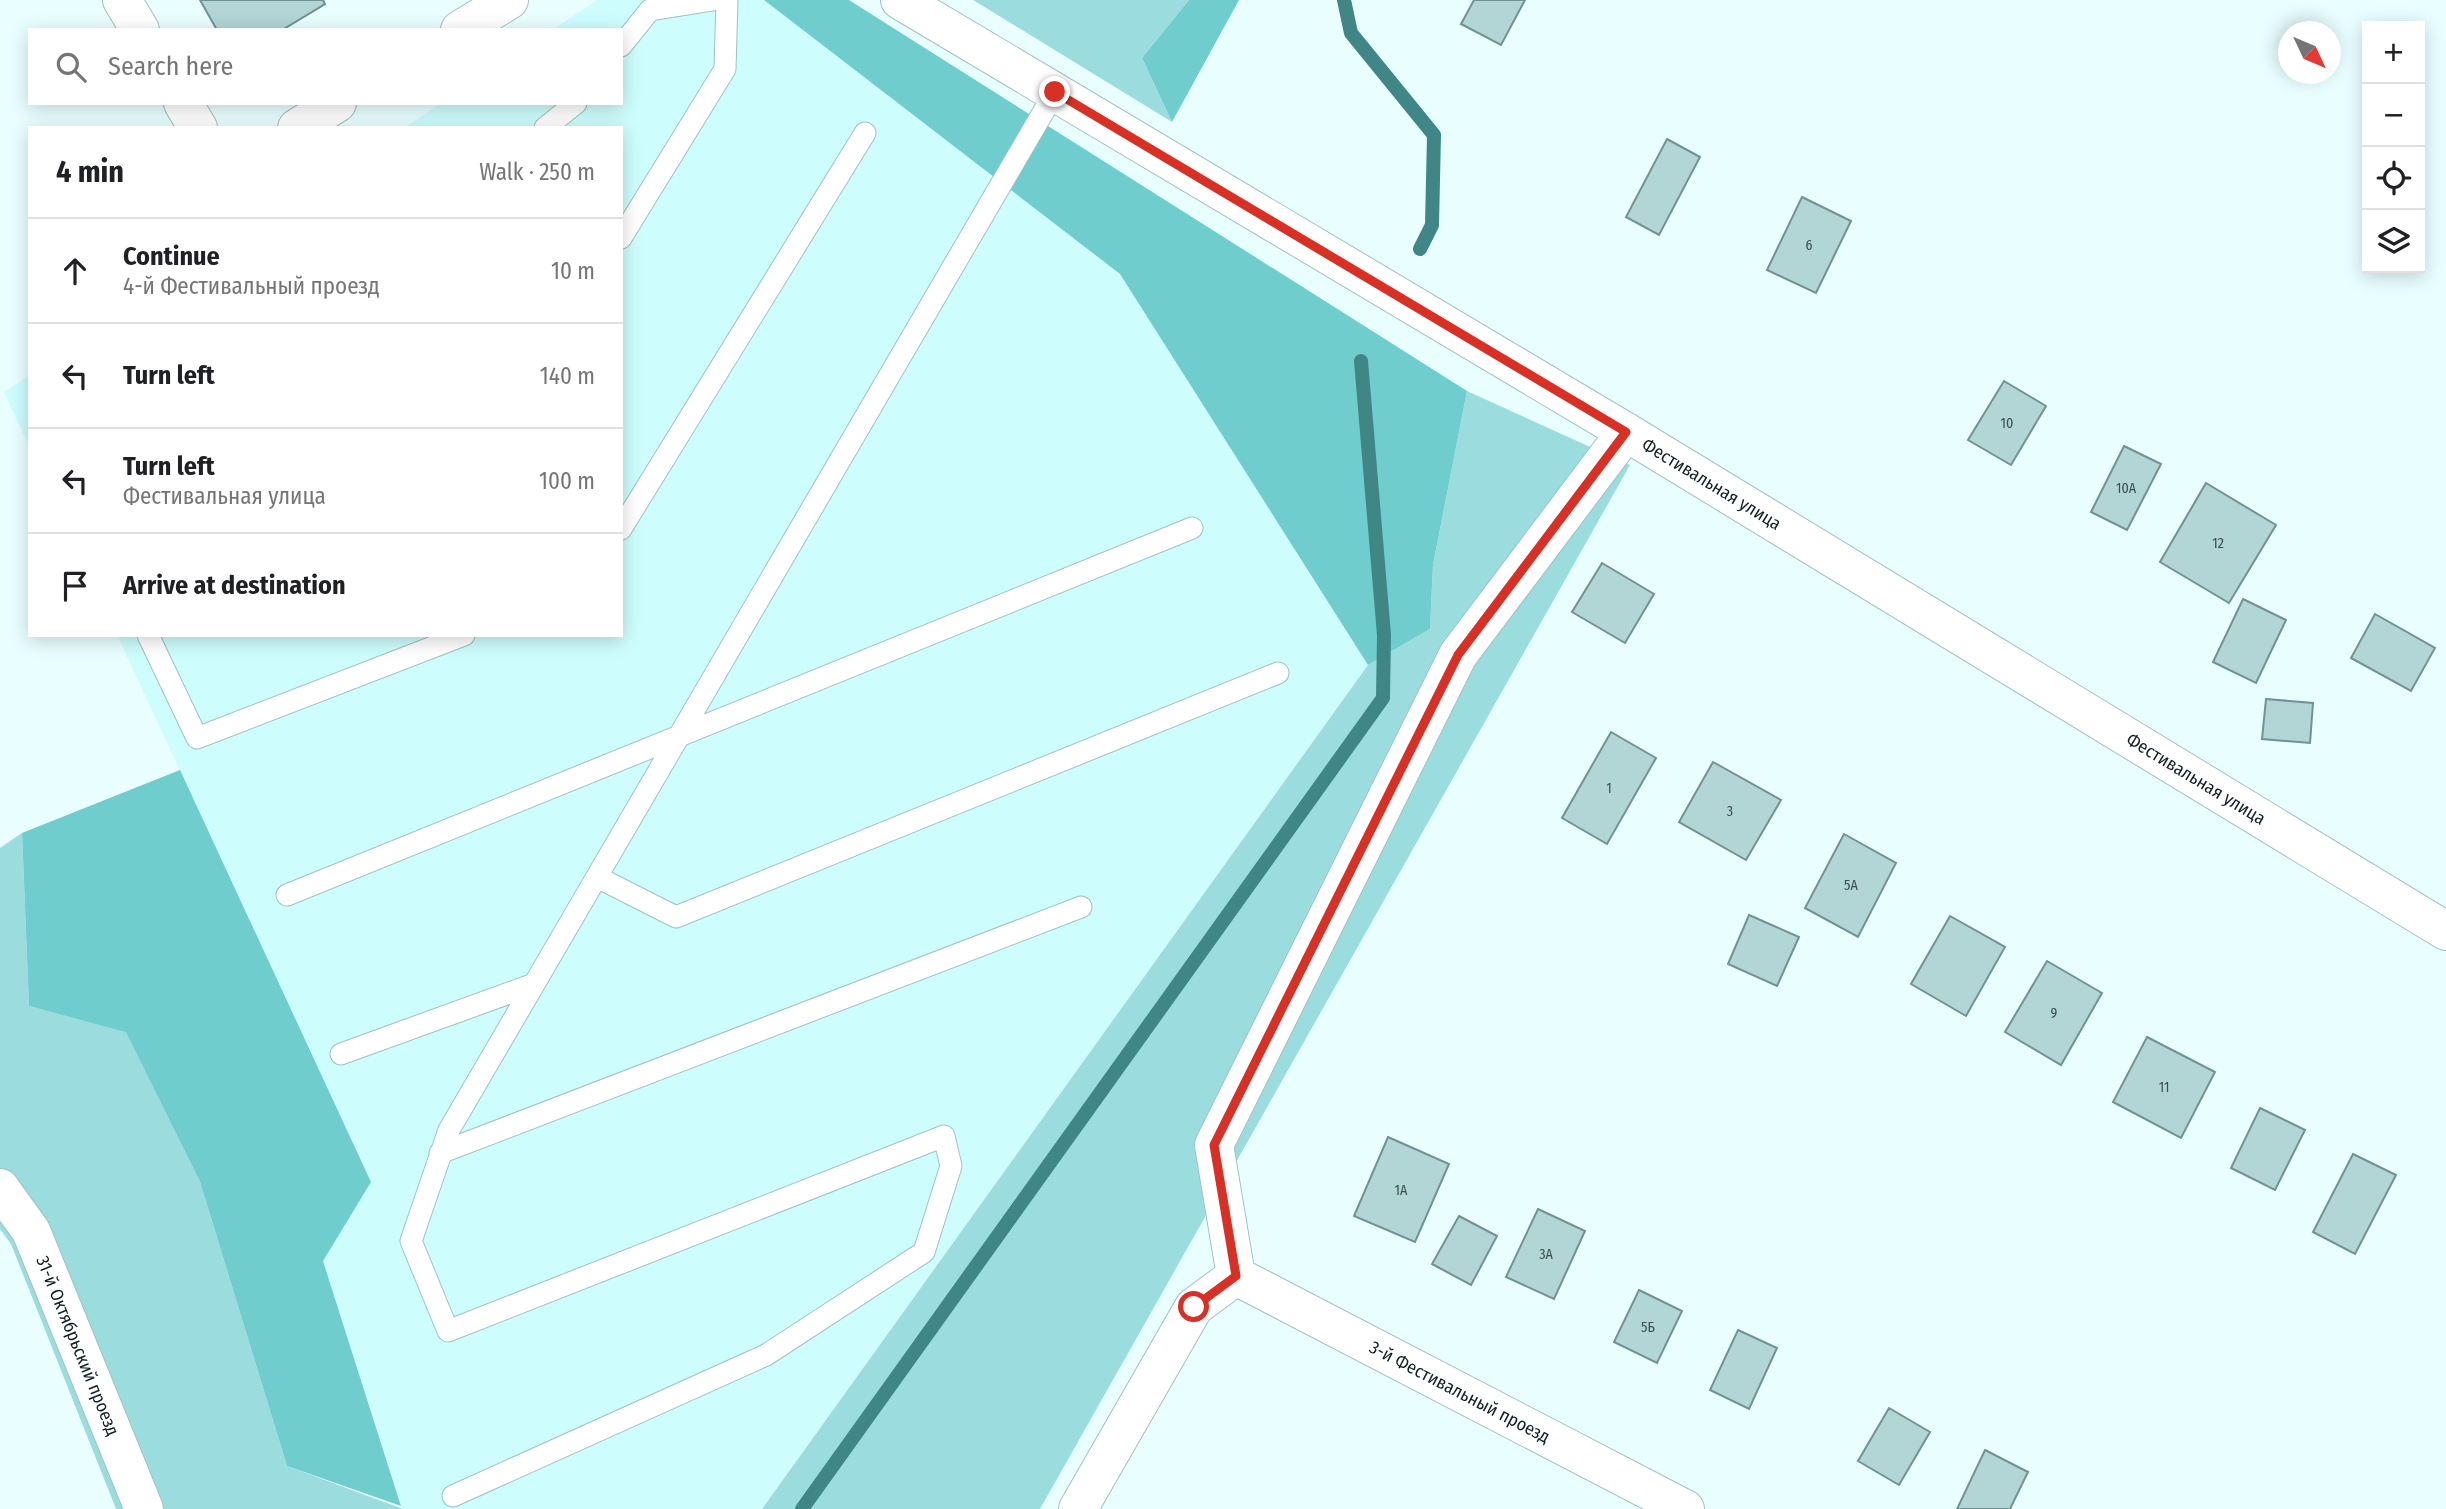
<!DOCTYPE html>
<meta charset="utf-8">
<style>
:root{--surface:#fff;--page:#f2f2f2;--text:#202124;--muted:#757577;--line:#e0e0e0}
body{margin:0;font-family:"Fira Sans Condensed",sans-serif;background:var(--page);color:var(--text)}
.controls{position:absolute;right:21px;top:21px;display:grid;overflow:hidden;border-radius:0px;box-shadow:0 4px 18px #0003}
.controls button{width:63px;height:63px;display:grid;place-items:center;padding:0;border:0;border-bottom:2px solid var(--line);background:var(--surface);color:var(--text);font:35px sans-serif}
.compass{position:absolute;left:2278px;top:21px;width:63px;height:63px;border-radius:50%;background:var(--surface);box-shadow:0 4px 18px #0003;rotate:134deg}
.stop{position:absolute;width:21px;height:21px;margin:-16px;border:5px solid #d93025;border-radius:50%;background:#fff}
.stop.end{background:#d93025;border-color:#fff;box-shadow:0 2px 7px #0008}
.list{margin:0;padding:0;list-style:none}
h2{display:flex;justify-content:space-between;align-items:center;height:91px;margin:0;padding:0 28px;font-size:30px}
h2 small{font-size:23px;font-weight:400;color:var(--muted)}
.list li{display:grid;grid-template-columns:46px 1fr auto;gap:21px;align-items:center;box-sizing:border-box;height:105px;padding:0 28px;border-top:2px solid var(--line)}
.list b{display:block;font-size:26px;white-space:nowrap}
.list p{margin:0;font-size:23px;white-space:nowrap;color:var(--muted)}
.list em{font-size:23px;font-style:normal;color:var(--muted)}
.icon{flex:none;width:38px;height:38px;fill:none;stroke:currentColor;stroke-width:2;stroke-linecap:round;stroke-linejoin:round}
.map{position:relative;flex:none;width:2446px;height:1509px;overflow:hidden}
.search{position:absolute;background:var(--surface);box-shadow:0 4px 18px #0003;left:28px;top:28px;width:595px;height:77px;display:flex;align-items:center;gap:18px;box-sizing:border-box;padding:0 24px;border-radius:0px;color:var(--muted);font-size:26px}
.panel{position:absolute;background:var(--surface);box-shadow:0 4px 18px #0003;left:28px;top:126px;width:595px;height:511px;border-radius:0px}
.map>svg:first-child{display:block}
.built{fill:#cefdfd}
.green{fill:#9bddde}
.forest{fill:#6fcdce}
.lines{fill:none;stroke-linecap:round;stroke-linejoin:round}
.stream{stroke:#408687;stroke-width:14}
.building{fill:#b2d5d6;stroke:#709293;stroke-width:2}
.service-casing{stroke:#9fc2c2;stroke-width:23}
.minor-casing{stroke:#9fc2c2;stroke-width:40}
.service{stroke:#fff;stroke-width:21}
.minor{stroke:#fff;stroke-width:38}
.route{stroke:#d93025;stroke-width:9}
.labels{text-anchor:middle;stroke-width:6;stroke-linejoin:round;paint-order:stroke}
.number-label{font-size:14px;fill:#3b4d4e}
.street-label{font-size:18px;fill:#132021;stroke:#e9ffff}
</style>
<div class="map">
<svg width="2446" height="1509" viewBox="0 0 2446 1509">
<rect width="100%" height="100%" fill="#e9ffff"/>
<!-- built -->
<path class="built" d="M597 0H764L1120 274 1368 665 762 1509H403L323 1261 371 1182 117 635H621V128H404L441 103H621V30H552Z
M30 375V448L4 392Z"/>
<!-- green -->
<path class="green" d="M973 0H1189L1142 58 1172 122Z
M1467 391 1630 465 1040 1509H762L1368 665 1430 629 1433 565Z
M22 833 29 1006 126 1031 200 1182 287 1466 403 1509H116L11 1244 0 1229V848Z"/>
<!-- forest -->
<path class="forest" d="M764 0H849L1467 391 1433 565 1430 629 1368 665 1120 274Z
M1189 0H1239L1172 122 1142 58Z
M180 770 371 1182 323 1261 401 1506 287 1466 200 1182 126 1032 29 1006 22 833Z"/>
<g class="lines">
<!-- stream -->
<path class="stream" d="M1344 0 1351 33 1434 135 1432 225 1420 249
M802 1509 1383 698 1384 635 1361 361"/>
</g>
<!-- building -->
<path class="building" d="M200 0H323L325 4 282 30H217Z
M1474 0H1525L1501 45 1461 24Z
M1667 139 1700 157 1659 235 1626 217Z
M1802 197 1851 221 1816 293 1767 270Z
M2004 381 2046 406 2011 465 1968 440Z
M2124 446 2161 464 2127 530 2091 512Z
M2206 483 2276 525 2229 603 2160 562Z
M1602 563 1654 594 1625 643 1572 612Z
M2243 599 2286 620 2256 683 2213 662Z
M2375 614 2435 648 2411 691 2351 658Z
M2266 699 2313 703 2310 743 2262 739Z
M1611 732 1656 758 1607 844 1562 818Z
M1713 762 1781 800 1746 860 1679 822Z
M1844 834 1896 863 1858 937 1805 908Z
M1749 915 1799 937 1777 986 1728 964Z
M1950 916 2005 947 1966 1016 1911 984Z
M2047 961 2102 993 2061 1065 2005 1032Z
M2147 1037 2215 1072 2181 1138 2113 1102Z
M2260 1108 2305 1130 2275 1190 2231 1168Z
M1388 1137 1449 1164 1415 1242 1354 1216Z
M2353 1154 2396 1175 2355 1254 2313 1232Z
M1538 1209 1585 1231 1554 1299 1506 1277Z
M1459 1216 1497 1236 1471 1285 1432 1264Z
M1639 1290 1682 1311 1657 1363 1614 1342Z
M1738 1330 1777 1348 1749 1409 1710 1390Z
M1889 1408 1930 1432 1899 1485 1858 1461Z
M1985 1450 2028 1472 2010 1509H1957Z"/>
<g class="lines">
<!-- service casing -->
<g class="service-casing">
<path id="service" d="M621 46 650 10 713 0
M545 128 576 103
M621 238 725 69 727 0
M621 529 865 133
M148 635 197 738 464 635
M597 877 676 917 1278 673
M287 895 1192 528
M341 1054 534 984
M440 1153 1081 907
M453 1496 766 1355 924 1252 951 1166 944 1136 448 1331 411 1241 449 1130 1055 92"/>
</g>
<!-- minor casing -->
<g class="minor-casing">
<g id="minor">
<path d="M122 0 140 30"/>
<path id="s1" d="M900 0 1626 432 2446 931"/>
<path d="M460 30 509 0"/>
<path d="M183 103 198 128"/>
<path d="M297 128 337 103"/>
<path id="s2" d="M0 1188 31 1231 144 1509"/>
<path d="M1236 1276 1214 1145 1458 655 1626 432"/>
<path id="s3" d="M1236 1276 1685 1509"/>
<path d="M1078 1509 1194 1307 1236 1276"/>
</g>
</g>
<!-- service -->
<use href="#service" class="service"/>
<!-- minor -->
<use href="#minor" class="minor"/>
</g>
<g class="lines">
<!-- route -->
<path class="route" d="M1055 92 1626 432 1458 655 1214 1145 1236 1276 1194 1307"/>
</g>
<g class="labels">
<!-- number labels -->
<g class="number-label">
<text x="1809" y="250">6</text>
<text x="2007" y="428">10</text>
<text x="2126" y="493">10А</text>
<text x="2218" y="548">12</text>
<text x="1609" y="793">1</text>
<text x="1730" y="816">3</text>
<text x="1851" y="890">5А</text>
<text x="2054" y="1018">9</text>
<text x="2164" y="1092">11</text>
<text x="1401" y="1195">1А</text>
<text x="1546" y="1259">3А</text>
<text x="1648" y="1332">5Б</text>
</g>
<!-- street labels -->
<g class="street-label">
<text dy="6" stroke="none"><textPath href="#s1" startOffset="945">Фестивальная улица</textPath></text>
<text dy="6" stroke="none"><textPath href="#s1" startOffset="1512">Фестивальная улица</textPath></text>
<text dy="6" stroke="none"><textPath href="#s2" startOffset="177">31-й Октябрьский проезд</textPath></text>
<text dy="6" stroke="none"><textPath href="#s3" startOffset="252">3-й Фестивальный проезд</textPath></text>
</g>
</g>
</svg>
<div class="controls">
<button>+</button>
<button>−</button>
<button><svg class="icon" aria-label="locate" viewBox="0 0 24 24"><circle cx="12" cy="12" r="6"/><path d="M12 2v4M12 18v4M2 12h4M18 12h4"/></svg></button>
<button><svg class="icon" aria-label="layers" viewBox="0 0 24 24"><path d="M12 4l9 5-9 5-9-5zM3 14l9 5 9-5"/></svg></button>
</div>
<svg class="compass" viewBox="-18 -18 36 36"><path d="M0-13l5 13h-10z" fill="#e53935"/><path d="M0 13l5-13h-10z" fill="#757577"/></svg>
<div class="stop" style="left:1194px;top:1307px"></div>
<div class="stop end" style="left:1055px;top:92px"></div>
<div class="search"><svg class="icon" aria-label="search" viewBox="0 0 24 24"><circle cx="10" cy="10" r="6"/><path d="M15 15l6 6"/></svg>Search here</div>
<section class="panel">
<h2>4 min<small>Walk · 250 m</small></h2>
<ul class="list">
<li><svg class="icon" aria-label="ahead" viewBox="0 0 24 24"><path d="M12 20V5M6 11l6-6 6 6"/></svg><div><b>Continue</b><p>4-й Фестивальный проезд</p></div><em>10 m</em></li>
<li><svg class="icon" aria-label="left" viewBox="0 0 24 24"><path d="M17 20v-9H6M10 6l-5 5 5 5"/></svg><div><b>Turn left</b></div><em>140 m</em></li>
<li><svg class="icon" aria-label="left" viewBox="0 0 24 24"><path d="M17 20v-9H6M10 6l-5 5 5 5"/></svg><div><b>Turn left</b><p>Фестивальная улица</p></div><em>100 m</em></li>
<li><svg class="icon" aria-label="arrive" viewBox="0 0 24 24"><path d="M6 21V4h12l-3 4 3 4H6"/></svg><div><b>Arrive at destination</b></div></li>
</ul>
</section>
</div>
